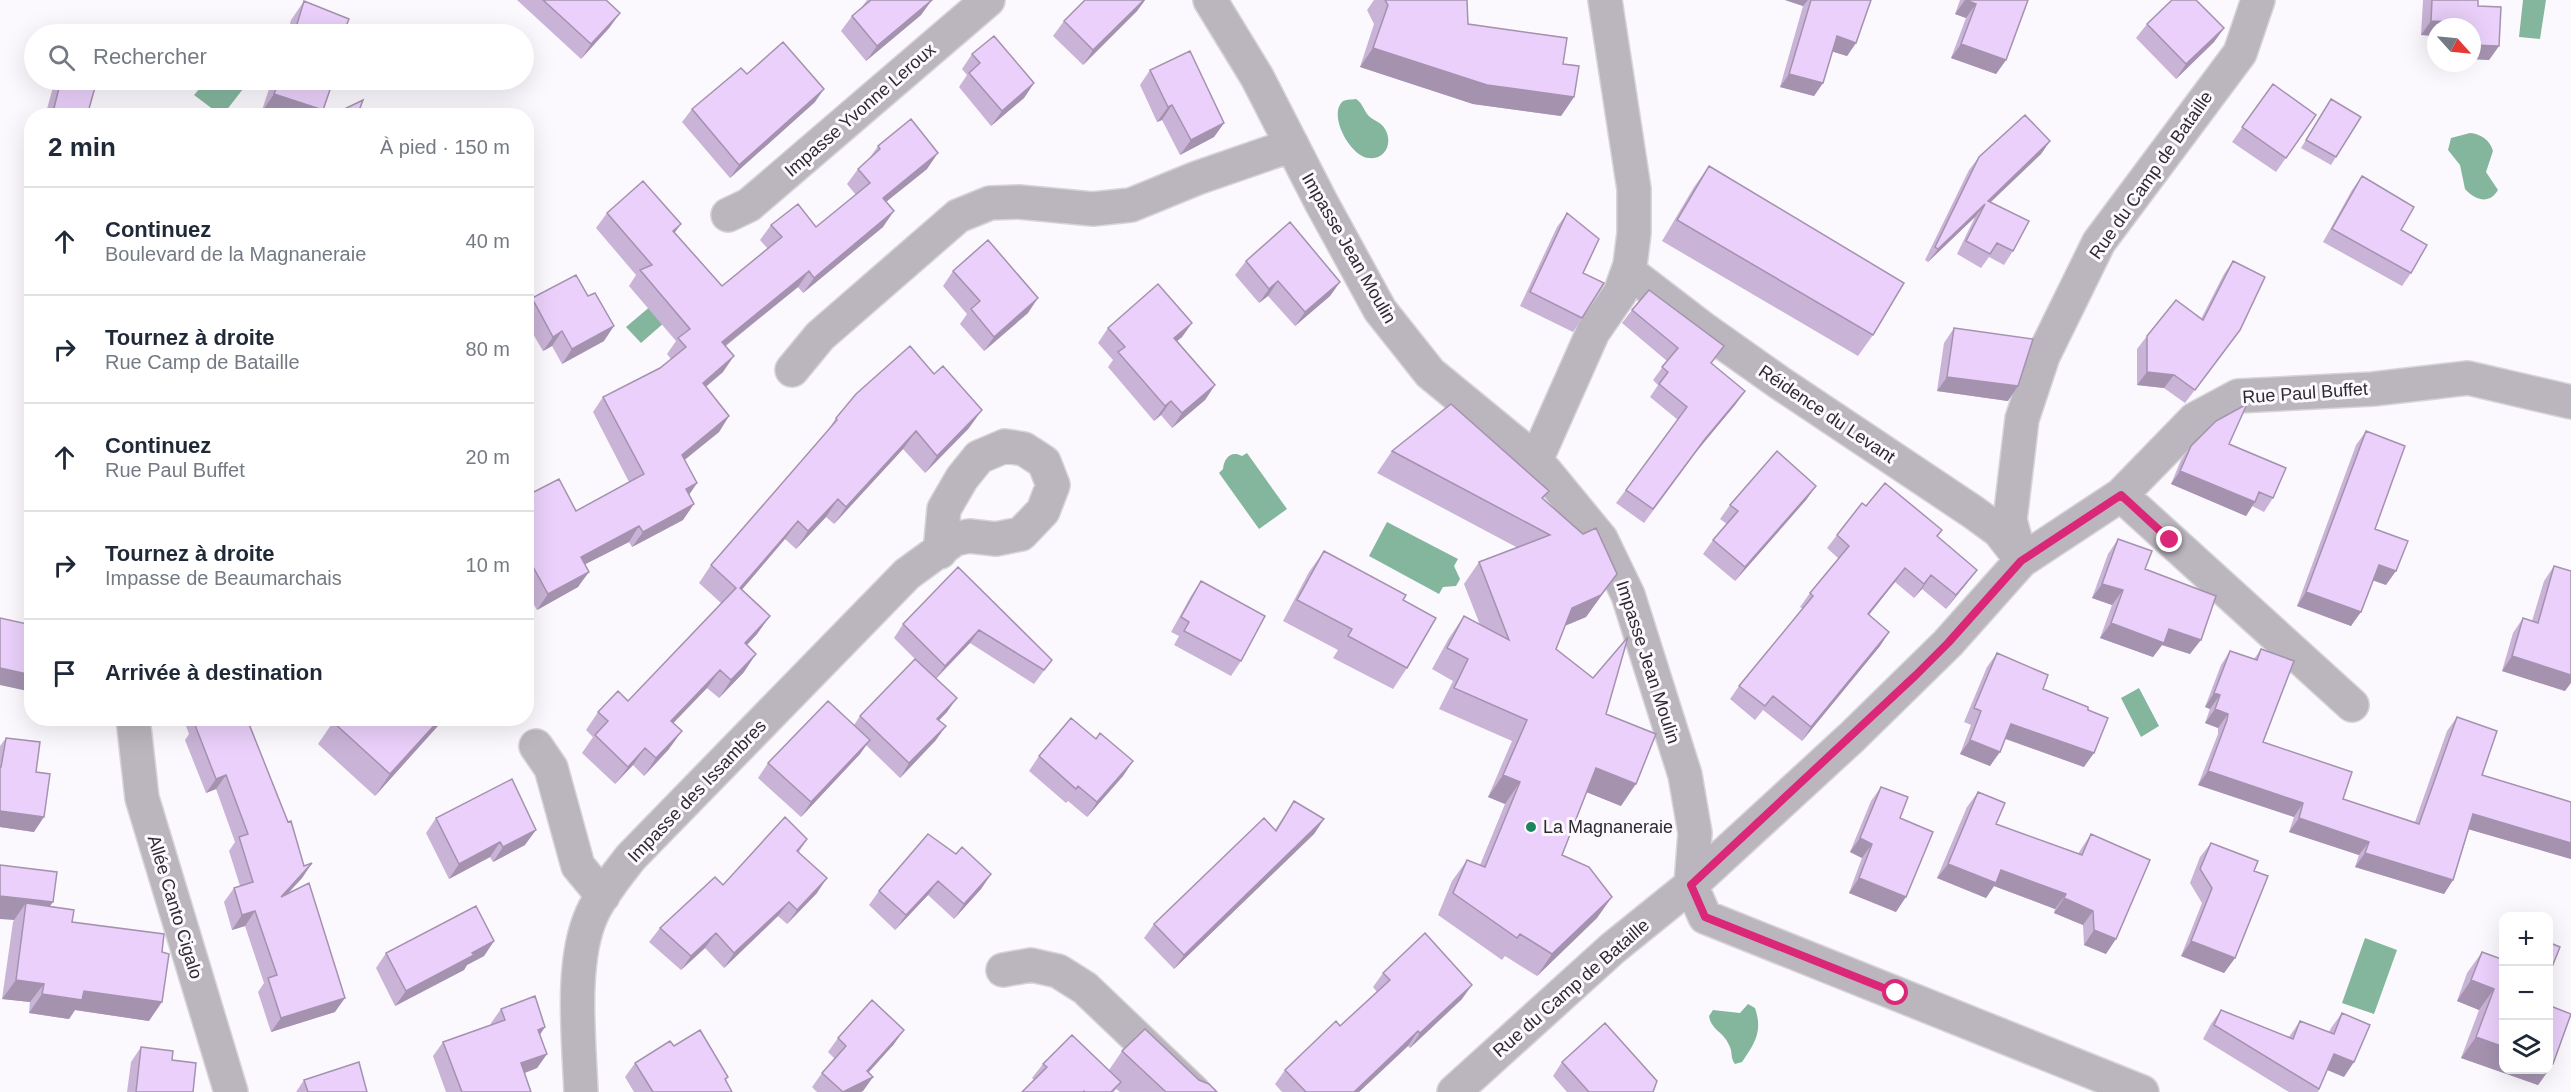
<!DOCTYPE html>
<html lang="fr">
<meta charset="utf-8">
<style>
:root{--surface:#fff;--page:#f6f6f7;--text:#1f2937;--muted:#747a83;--line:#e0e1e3}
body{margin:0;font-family:Arial,sans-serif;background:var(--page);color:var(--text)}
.controls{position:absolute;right:18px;bottom:18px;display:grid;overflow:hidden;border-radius:12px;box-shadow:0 6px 24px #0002}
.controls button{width:54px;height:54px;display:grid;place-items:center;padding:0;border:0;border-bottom:2px solid var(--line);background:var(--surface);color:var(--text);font:30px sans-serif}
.compass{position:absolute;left:2427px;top:18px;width:54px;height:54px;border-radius:50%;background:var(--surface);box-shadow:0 6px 24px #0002;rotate:117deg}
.stop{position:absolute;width:18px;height:18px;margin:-14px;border:4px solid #db2777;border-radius:50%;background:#fff}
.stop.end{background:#db2777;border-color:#fff;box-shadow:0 2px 6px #0008}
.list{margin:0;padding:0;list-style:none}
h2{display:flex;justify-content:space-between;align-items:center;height:78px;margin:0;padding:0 24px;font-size:26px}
h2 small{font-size:20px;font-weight:400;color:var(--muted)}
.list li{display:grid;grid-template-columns:39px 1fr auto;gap:18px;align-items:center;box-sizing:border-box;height:108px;padding:0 24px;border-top:2px solid var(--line)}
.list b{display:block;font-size:22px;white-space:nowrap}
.list p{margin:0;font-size:20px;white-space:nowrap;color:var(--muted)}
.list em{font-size:20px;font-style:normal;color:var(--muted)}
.icon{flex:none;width:33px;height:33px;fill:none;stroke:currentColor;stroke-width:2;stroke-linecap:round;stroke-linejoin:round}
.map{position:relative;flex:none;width:2571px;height:1092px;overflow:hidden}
.search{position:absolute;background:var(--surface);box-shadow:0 6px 24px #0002;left:24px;top:24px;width:510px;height:66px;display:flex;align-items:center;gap:15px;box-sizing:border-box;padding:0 21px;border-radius:33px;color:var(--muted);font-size:22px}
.panel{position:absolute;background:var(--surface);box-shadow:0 6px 24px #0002;left:24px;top:108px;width:510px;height:618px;border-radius:24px}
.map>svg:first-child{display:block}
.water{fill:#84b69e}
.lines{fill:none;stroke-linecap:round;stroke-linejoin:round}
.minor-casing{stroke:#d7d4d9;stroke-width:36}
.minor{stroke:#bbb5be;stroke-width:33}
.wall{fill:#c9b3d7}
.shaded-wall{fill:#a492af}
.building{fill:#ead0fa;stroke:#a492af;stroke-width:1.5}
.route{stroke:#db2777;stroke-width:8}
.poi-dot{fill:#1e845f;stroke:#fcf9fe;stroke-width:2}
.labels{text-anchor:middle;stroke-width:6;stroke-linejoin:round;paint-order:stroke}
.street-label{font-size:18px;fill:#2f2a32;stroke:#fcf9fe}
.poi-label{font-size:18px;fill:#2f2a32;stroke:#fcf9fe;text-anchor:start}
</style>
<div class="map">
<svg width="2571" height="1092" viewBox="0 0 2571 1092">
<rect width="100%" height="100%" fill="#fcf9fe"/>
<!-- water -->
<path class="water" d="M2523 0H2546L2540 39 2519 37Z
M207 80H250L222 116 194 95Z
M1356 99C1363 103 1364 112 1370 117 1375 121 1382 123 1385 129 1393 142 1386 160 1369 158 1351 157 1328 116 1342 102 1345 99 1351 100 1356 99Z
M2470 133C2481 134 2490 140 2493 151L2486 172 2498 190C2489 205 2475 200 2465 189L2460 165 2448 150 2451 138Z
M659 299 673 315 641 343 626 327Z
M1247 453 1287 509 1259 529 1219 473 1223 469C1224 458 1231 450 1242 456Z
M1387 522 1458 559 1454 566 1460 579 1456 586 1443 587 1439 594 1369 556Z
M2139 688 2159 726 2141 737 2121 698Z
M2365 938 2397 950 2374 1014 2342 1003Z
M1748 1004 1755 1008C1763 1031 1755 1043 1742 1062L1735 1064C1730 1058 1733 1052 1729 1045 1724 1032 1711 1030 1709 1016L1713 1010 1740 1013Z"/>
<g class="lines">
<!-- minor casing -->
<g class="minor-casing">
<path id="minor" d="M1210 0 1257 77 1321 202 1380 310 1430 373 1536 460 1601 539 1628 595 1685 775 1695 833 1691 885 1705 917 2142 1092
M728 215 749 205 988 0
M1628 271 1705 330 1780 383 1973 512 1999 531 2017 554
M792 370 820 336 958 216 990 203 1019 202 1093 209 1131 205 1197 178 1292 145
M1536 460 1593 332 1620 293 1630 265 1634 233V189L1605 0
M2121 495 2352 705
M2021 561 2010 520 2022 419 2043 356 2099 242 2240 53 2258 0
M133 718 142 798 231 1092
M536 746 551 768 578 866 603 896
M1003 970 1031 965 1058 971 1085 988 1194 1092
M581 1092C579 1040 570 962 592 914 601 894 617 875 631 857L907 574 955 539 969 536 996 539 1021 534 1043 511 1053 485 1044 462 1024 449 1005 446 979 457 962 478 944 509 940 552
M1454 1092 1613 948 1691 885 1852 737 1948 643 2021 561 2121 495 2195 419 2238 396 2373 389 2468 378 2571 402"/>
</g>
<!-- minor -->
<use href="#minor" class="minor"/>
</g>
<!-- wall -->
<path class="wall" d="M517 0H606L610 27 581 59Z
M867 0H931L921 15 866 61 841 31 852 16 861 8Z
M1085 0H1145L1137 11 1083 65 1053 36 1064 21Z
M1374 0H1467L1468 24 1563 64 1574 97 1561 116 1473 104 1360 67 1374 24 1367 10Z
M1785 0H1871L1856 43 1847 56 1832 51 1823 83 1814 96 1780 87 1803 6Z
M1960 0H2028L2006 60 1996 74 1951 58 1966 18 1955 14Z
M2423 0H2478V6L2499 46 2489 60 2472 59V27H2436V36L2421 35Z
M304 1 343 34H287L291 20Z
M2147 24 2224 28 2214 42 2176 79 2136 38Z
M972 54 1034 83 1024 98 991 126 959 87 967 75 962 69Z
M1150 70 1224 123 1214 137 1180 155 1162 120 1157 122 1140 85Z
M55 80H97L87 116H45Z
M272 80H329L261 113Z
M2273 84 2316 115 2276 172 2232 142Z
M2331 99 2336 157 2331 165 2301 148Z
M815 102 730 178 682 122 692 109Z
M2050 141 2041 154 1991 202 2013 251 2004 265 1989 257 1981 268 1957 254 1975 217 1928 262 1925 260 1969 170 1979 157Z
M878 146 927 169 886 202 883 227 803 293 798 287 726 346 723 372 706 387 729 416 719 432 684 460 697 483 689 495 683 520 632 547 629 542 585 564 578 587 537 610 526 591V496L576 511 629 482 593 412 603 397 660 368 671 359 667 354 676 341 629 286 636 275 596 228 607 213 675 233 722 286 768 249 760 240 771 225 816 227 856 195 847 184 858 169 868 160Z
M1709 166 1873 335 1858 356 1662 241 1694 187Z
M2362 176 2401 230 2411 273 2402 286 2323 242 2352 190Z
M1567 213 1583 273 1582 318 1573 332 1520 306 1557 227Z
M1246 261 1340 282 1330 296 1295 326 1268 296 1259 303 1235 275Z
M2233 261 2240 330 2185 403 2164 388 2137 385V349L2147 336 2201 319 2224 274Z
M953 271 1028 313 984 351 960 324 967 314 943 286Z
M532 298 604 341 562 364 552 346 543 351 526 322V306Z
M1632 310 1711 364 1745 391 1735 405 1696 452 1644 523 1616 503 1678 420 1650 397 1658 385 1653 380 1667 361 1622 323Z
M1192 323 1182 337 1177 341 1215 385 1205 400 1172 428 1161 415 1154 421 1108 367 1113 360 1098 343 1108 328Z
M1954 328 2008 401 1937 391 1944 343Z
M836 418 969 428 925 473 903 449 834 524 826 517 796 549 785 539 742 589 770 616 757 634 747 645 744 672 719 698 707 688 673 723 669 749 644 776 633 765 615 784 582 753 593 737 586 730 598 712 628 701 721 603 699 583 711 565 824 436Z
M2366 431 2375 529 2386 585 2373 580 2351 626 2297 606 2356 445Z
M2229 444 2273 498 2264 512 2252 506 2246 516 2171 484 2181 460 2191 446Z
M1392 451 1543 499 1617 574 1586 617 1565 626 1556 649 1606 714 1621 806 1587 792 1562 855 1597 918 1537 976 1505 956 1502 960 1438 915 1452 881 1467 860 1480 865 1505 804 1488 797 1512 741 1439 709 1453 681 1432 669 1449 638 1464 616 1480 625 1464 584 1479 562 1518 548 1377 473Z
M1816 486 1806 500 1735 581 1703 554 1713 540 1727 524 1720 519 1730 505Z
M1866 506 1937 537 1967 583 1946 609 1922 589 1914 598 1895 582 1869 615 1889 632 1880 646 1802 741 1763 710 1755 720 1730 699 1739 686 1803 609 1800 607 1810 593 1839 559 1827 548 1837 535Z
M2118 539 2145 569 2190 654 2162 645 2153 657 2100 638 2112 605 2092 598 2108 554Z
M1324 551 1403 600 1407 668 1393 689 1333 658 1338 650 1283 621 1309 572Z
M2554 566 2565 691 2502 671 2513 633 2523 618 2532 621 2544 581Z
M958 567 1052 660 1034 684 970 643 936 679 947 712 939 720 936 740 900 778 866 745 860 754 801 817 758 778 768 763 854 725 860 716 921 665 894 638 903 624Z
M1201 581 1241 661 1231 676 1174 645 1179 636 1171 632 1191 596Z
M2261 649 2263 742 2343 799 2415 822 2447 731 2457 717 2482 775 2571 802V859L2469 829 2453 880 2444 894 2355 867 2359 855 2289 832 2294 817 2198 785 2218 734V728L2205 723 2210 709 2205 707 2221 665 2230 651 2254 659Z
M1997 653 2043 689 2084 767 2005 739 1990 766 1960 754 1971 725 1964 722 1987 667Z
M183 718H247L304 866 312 863 302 878 286 895 335 1012 271 1032 258 992 264 983 245 926 232 930 224 902 234 888 240 886 229 851 235 842 216 789 206 793 185 740 189 734Z
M445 718 375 796 318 744 333 722Z
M6 738 36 772 34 832 0 827V746Z
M1096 739 1133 761 1123 776 1087 817 1068 801 1066 803 1029 771 1039 756Z
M1881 787 1900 818 1896 912 1849 893 1862 858 1850 852 1871 801Z
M1978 792 1996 824 2078 854 2081 849 2091 834 2106 954 2084 945 2083 925 2054 913 2055 909 1994 886 1986 898 1937 878 1967 807Z
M1294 801 1324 819 1314 834 1174 969 1144 938 1154 924 1275 830Z
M436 818 525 845 493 862 490 857 449 879 426 833Z
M807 839 799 852 817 893 787 924 778 916 724 968 705 948 681 970 649 942 660 928 723 885Z
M2211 843 2254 871 2235 958 2224 973 2181 956 2202 903 2190 883 2200 857Z
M956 854 991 874 981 889 954 919 928 895 895 930 869 905 879 891Z
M0 865 50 907 72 922 149 1021 75 1010 69 1019 29 1013 30 1002 2 999 13 922 14 920Z
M494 941 484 956 467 965 464 970 395 1006 376 968 386 953Z
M2504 948V1070L2553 1064 2538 1085 2461 1058 2479 1010 2457 1001 2467 973 2482 952 2499 958Z
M1383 973 1462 999 1410 1048 1408 1046 1359 1092H1282L1275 1084 1285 1070 1340 1026 1377 992 1373 987Z
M501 1009 545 1027 540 1035 547 1054 537 1068 525 1073 531 1092H446L433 1056 443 1042 491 1025V1023Z
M2221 1010 2289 1037 2300 1021 2329 1032 2331 1028 2342 1013 2344 1077 2327 1070 2318 1092H2289L2203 1039 2211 1024Z
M838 1038 894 1044 869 1072 873 1077 863 1091 861 1092H817L812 1087 822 1073 835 1059 828 1052Z
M674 1046 728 1077 726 1080 732 1092H634L625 1077 635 1063Z
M141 1047 172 1060 193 1092H127L131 1062Z
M1122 1051 1199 1080 1217 1092H1120L1116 1089 1114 1092H1022L1034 1080 1032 1078 1043 1064 1109 1070Z
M1562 1062 1653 1092H1567L1553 1076Z
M304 1080 367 1092H296Z"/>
<!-- shaded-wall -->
<path class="shaded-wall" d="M932 0 921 15 866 61 877 46Z
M1144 0H1145L1137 11 1083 65 1093 50Z
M1785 0H1808L1803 6Z
M1965 0 1976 4 1966 18 1955 14Z
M620 13 610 27 581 59 591 44Z
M2431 21 2456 22 2453 27H2436V36L2421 35Z
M2224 28 2214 42 2176 79 2186 64Z
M1837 36 1856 43 1847 56 1827 50Z
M1961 44 2006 60 1996 74 1951 58Z
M2472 45 2499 46 2489 60 2472 59Z
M1373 48 1574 97 1561 116 1473 104 1360 67Z
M1789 74 1823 83 1814 96 1780 87Z
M1034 83 1024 98 991 126 1002 111Z
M824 89 815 102 730 178 739 165Z
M274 94 323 110 319 116H270L261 113Z
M1172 105 1162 120 1157 122 1168 107Z
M1224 123 1214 137 1180 155 1191 140Z
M2050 141 2041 154 1980 212 1988 201Z
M938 153 927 169 872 213 883 198Z
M1985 204 1975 217 1928 262 1938 249Z
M894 211 883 227 803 293 814 278Z
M681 224 670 239 673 231Z
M809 271 798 287 711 357 722 342Z
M1278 281 1268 296 1259 303 1269 289Z
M1340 282 1330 296 1295 326 1305 312Z
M1038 298 1028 313 984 351 994 337Z
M1192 323 1182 337 1164 352 1174 338Z
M614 326 604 341 562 364 572 349Z
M562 331 552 346 543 351 553 337Z
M734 356 723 372 692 398 703 383Z
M2147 372 2174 375 2164 388 2137 385Z
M1947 377 2018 386 2008 401 1937 391Z
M1215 385 1205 400 1172 428 1182 413Z
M1745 391 1735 405 1696 452 1644 523 1705 439Z
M1171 401 1161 415 1154 421 1165 406Z
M982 410 969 428 925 473 937 456Z
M729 416 719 432 671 471 682 455Z
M916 431 903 449 834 524 846 507Z
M2180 471 2255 502 2246 516 2171 484Z
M697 483 686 499V489Z
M1816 486 1806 500 1735 581 1745 567Z
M838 499 826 517 796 549 808 531Z
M694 504 683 520 632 547 643 532Z
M798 521 785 539 728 606 740 588Z
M639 526 629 542 570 572 581 557Z
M2379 565 2396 571 2386 585 2369 579Z
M1905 568 1895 582 1858 628 1868 614Z
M1977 570 1967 583 1946 609 1956 595Z
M589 572 578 587 537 610 548 594Z
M1617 574 1586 617 1557 629 1572 608Z
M1931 575 1922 589 1914 598 1924 584Z
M2102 584 2123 590 2112 605 2092 598Z
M2306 592 2361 612 2351 626 2297 606Z
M770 616 757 634 732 661 745 643Z
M2111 623 2169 629 2201 640 2190 654 2162 645 2153 657 2100 638Z
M979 630 970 643 935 679 945 666Z
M1889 632 1880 646 1802 741 1811 727Z
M756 654 744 672 719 698 731 680Z
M2512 656 2571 675V683L2565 691 2502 671Z
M0 668 32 675V692L0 685Z
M720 670 707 688 658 739 671 721Z
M2214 693 2220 695 2210 709 2205 707Z
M957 698 947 712 927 733 937 719Z
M2215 709 2228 714 2218 728 2205 723Z
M441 718H445L375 796 390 774Z
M2011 724 2094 753 2084 767 2001 737Z
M946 726 936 740 900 778 909 763Z
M682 731 669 749 644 776 656 758Z
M870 740 860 754 801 817 811 802Z
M1970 740 2000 752 1990 766 1960 754Z
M645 748 633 765 615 784 628 767Z
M1133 761 1123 776 1087 817 1097 802Z
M1596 768 1636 784 1621 806 1581 790Z
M2208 771 2303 803 2294 817 2198 785Z
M226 775 216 789 206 793 216 779Z
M1503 775 1520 782 1505 804 1488 797Z
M0 811 44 817 34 832 0 827Z
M2473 814 2571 843V859L2464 828Z
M2299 818 2369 842 2359 855 2289 832Z
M1324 819 1314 834 1174 969 1184 955Z
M536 830 525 845 493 862 503 847Z
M1860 838 1872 844 1862 858 1850 852Z
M500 842 490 857 449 879 459 864Z
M2365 853 2453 880 2444 894 2355 867Z
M312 863 302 878 271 912 281 897Z
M1948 864 2001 870 2066 894 2055 909 1994 886 1986 898 1937 878Z
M991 874 981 889 954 919 964 904Z
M827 878 817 893 787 924 797 910Z
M1859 878 1906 897 1896 912 1849 893Z
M938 881 928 895 895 930 906 915Z
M0 896 53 902 38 923 26 903 14 920 0 919Z
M1612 897 1597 918 1537 976 1552 954Z
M2064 898 2093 911 2083 925 2054 913Z
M789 902 778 916 724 968 734 953Z
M255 911 245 926 232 930 242 915Z
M2094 930 2116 939 2106 954 2084 945Z
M716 933 705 948 681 970 691 956Z
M494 941 484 956 467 965 464 970 395 1006 406 991Z
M2191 941 2235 958 2224 973 2181 956Z
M16 980 44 984 30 1002 2 999Z
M2471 980 2494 989 2479 1010 2457 1001Z
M1472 985 1462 999 1410 1048 1420 1033Z
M84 991 162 1002 149 1021 75 1010 69 1019 29 1013 42 994Z
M345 998 335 1012 271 1032 281 1018Z
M545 1027 535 1041 538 1030Z
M904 1030 894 1044 857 1085 873 1077 863 1091 861 1092H844L867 1071Z
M1418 1031 1408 1046 1359 1092H1354Z
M2476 1037 2504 1047V1070H2548V1063L2553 1064 2538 1085 2461 1058Z
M547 1054 537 1068 511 1078 521 1063Z
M2334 1054 2354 1062 2344 1077 2323 1068Z"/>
<!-- building -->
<path class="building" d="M543 0H606L620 13 591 44Z
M871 0H932L877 46 852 16Z
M1085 0H1144L1093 50 1064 21Z
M1385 0H1467L1468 24 1567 38 1563 64 1579 66 1574 97 1487 85 1373 48 1388 5Z
M1811 0H1871L1856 43 1837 36 1823 83 1789 74Z
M1966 0H2028L2006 60 1961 44 1976 4Z
M2172 0H2196L2224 28 2186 64 2147 24Z
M2432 0H2478V6L2501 7 2499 46 2472 45V27H2456V22L2431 21Z
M304 1 349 19 343 34H294Z
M994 36 1034 83 1002 111 969 73 980 63 972 54Z
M783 42 824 89 739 165 692 109 741 68 747 74Z
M1190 51 1224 123 1191 140 1172 105 1168 107 1150 70Z
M61 80H97L87 116H52Z
M279 80H329L333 81 323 110 274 94Z
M2273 84 2316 115 2286 158 2242 127Z
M2331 99 2361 117 2336 157 2306 140Z
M363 100 357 116H330Z
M2025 115 2050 141 1988 201 2029 221 2013 251 1997 243 1990 254 1966 241 1985 204 1938 249 1935 247 1979 157Z
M911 119 938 153 883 198 894 211 814 278 809 271 722 342 734 356 703 383 729 416 682 455 697 483 686 489 694 504 643 532 639 526 581 557 589 572 548 594 532 565 530 566 526 560V496L559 479 576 511 644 474 603 397 660 368 686 347 678 338 690 329 640 270 652 265 607 213 643 181 681 224 673 231 722 286 782 237 771 225 798 204 816 227 870 183 858 169 880 149 878 146Z
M1709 166 1904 283 1873 335 1677 220Z
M2362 176 2414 207 2401 230 2427 245 2411 273 2332 229Z
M1567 213 1599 239 1583 273 1604 283 1582 318 1530 292Z
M1290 222 1340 282 1305 312 1278 281 1269 289 1246 261Z
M988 240 1038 298 994 337 971 309 980 301 953 271Z
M2233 261 2265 277 2240 330 2195 390 2174 375 2147 372V336L2176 300 2203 320Z
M576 275 588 296 595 293 614 326 572 349 562 331 553 337 532 298Z
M1158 284 1192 323 1174 338 1215 385 1182 413 1171 401 1165 406 1118 352 1125 347 1108 328Z
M1649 290 1724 346 1711 363 1745 391 1705 439 1653 509 1626 490 1687 407 1659 384 1668 372 1662 367 1678 348 1632 310Z
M1954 328 2033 339 2018 386 1947 377Z
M910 346 934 374 943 366 982 410 937 456 916 431 846 507 838 499 808 531 798 521 740 588 770 616 745 643 756 654 731 680 720 670 671 721 682 731 656 758 645 748 628 767 595 735 608 721 598 712 618 691 628 701 736 588 711 565 837 420 836 418 856 394Z
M1451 404 1549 491 1542 498 1583 534 1596 528 1617 574 1601 595 1572 608 1556 649 1593 678 1628 637 1606 714 1656 734 1636 784 1596 768 1562 855 1589 867 1612 897 1552 954 1520 934 1517 938 1453 893 1467 860 1485 867 1520 782 1503 775 1527 720 1454 688 1468 659 1447 648 1464 616 1509 640 1479 562 1550 535 1392 451Z
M2247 404 2229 444 2286 468 2273 498 2259 492 2255 502 2180 471 2191 446 2216 421Z
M2366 431 2405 446 2375 529 2408 541 2396 571 2379 565 2361 612 2306 592Z
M1777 451 1816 486 1745 567 1713 540 1738 511 1730 505Z
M1885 483 1942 530 1937 536 1977 570 1956 595 1931 575 1924 584 1905 568 1868 614 1889 632 1811 727 1773 696 1765 706 1739 686 1813 596 1810 593 1849 546 1837 535 1862 503 1866 506Z
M2118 539 2152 551 2145 569 2216 596 2201 640 2169 629 2164 643 2111 623 2123 590 2102 584Z
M1324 551 1406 595 1403 600 1436 618 1407 668 1348 636 1352 629 1297 600Z
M2554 566 2571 571V675L2512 656 2523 618 2538 623Z
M958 567 1052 660 1044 670 979 630 945 666 903 624Z
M1201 581 1265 616 1241 661 1184 631 1189 622 1181 617Z
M0 618 32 625V675L0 668Z
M2261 649 2294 661 2263 742 2352 772 2343 799 2419 824 2457 717 2497 731 2482 775 2571 802V843L2473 814 2453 880 2365 853 2369 842 2299 818 2303 803 2208 771 2227 720 2228 714 2215 709 2220 695 2214 693 2230 651 2257 660Z
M1997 653 2048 675 2043 689 2088 707V710L2108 718 2094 753 2011 724 2000 752 1970 740 1981 711 1974 708Z
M915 659 957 698 937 719 946 726 909 763 860 716Z
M828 701 870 740 811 802 768 763Z
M199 718 247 719 288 822 291 821 304 866 312 863 281 897 309 883 345 998 281 1018 268 978 277 975 255 911 242 915 234 888 253 882 239 837 248 834 226 775 216 779 195 725 200 723Z
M336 718H441L390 774 333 722Z
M1071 718 1096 739 1100 733 1133 761 1097 802 1078 786 1076 789 1039 756Z
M6 738 40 742 36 772 50 774 44 817 0 811V767H1Z
M512 779 536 830 503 847 500 842 459 864 436 818Z
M1881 787 1908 797 1900 818 1933 832 1906 897 1859 878 1872 844 1860 838Z
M1978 792 2005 803 1996 824 2082 855 2091 834 2150 860 2116 939 2094 930 2093 911 2064 898 2066 894 2001 870 1996 883 1948 864Z
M1294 801 1324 819 1184 955 1154 924 1264 818 1276 831Z
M785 817 807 839 797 851 827 878 797 910 789 902 734 953 716 933 691 956 660 928 715 877 723 885Z
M928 834 956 854 962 847 991 874 964 904 938 881 906 915 879 891Z
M2211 843 2258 861 2254 871 2268 876 2235 958 2191 941 2212 888 2200 869Z
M0 865 57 872 53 902 0 896Z
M26 903 74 910 72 922 164 934 162 952 169 954 162 1002 84 991 82 1000 42 994 44 984 16 980Z
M476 906 494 941 472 953 474 955 406 991 386 953Z
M1425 933 1472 985 1420 1033 1418 1031 1354 1092H1306L1285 1070 1336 1021 1340 1026 1390 980 1383 973Z
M2548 942 2560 947 2548 977Z
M2482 952 2504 960V1047L2476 1037 2494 989 2471 980Z
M535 996 545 1027 538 1030 547 1054 521 1063 531 1092H462L443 1042 505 1020 501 1009Z
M872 1000 904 1030 867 1071 873 1077 843 1092 822 1073 846 1046 838 1038Z
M2548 1005 2571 1014 2553 1064 2548 1063Z
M2221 1010 2293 1039 2300 1021 2334 1034 2342 1013 2370 1025 2354 1062 2334 1054 2319 1089 2214 1025Z
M1605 1023 1657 1081 1653 1092H1589L1562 1062Z
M1145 1029 1199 1080 1209 1084 1217 1092H1166L1122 1051Z
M700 1030 728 1077 725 1079 732 1092H653L635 1063 670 1041 674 1046Z
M1072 1035 1121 1082 1111 1092H1085L1084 1091 1083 1092H1022L1047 1067 1043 1064Z
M141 1047 173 1051 172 1060 196 1063 193 1092H136Z
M359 1062 367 1092H308L304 1080Z"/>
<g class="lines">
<!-- route -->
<path class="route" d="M1896 993 1705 917 1691 885 1916 675 1948 643 2021 561 2121 495 2170 540"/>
</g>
<!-- markers -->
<circle class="poi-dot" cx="1531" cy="827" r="6"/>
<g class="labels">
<!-- street labels -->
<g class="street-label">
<text transform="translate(860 110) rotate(-41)" y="6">Impasse Yvonne Leroux</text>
<text transform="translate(2151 175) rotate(-55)" y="6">Rue du Camp de Bataille</text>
<text transform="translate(1349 248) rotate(60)" y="6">Impasse Jean Moulin</text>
<text transform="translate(2305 393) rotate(-4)" y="6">Rue Paul Buffet</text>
<text transform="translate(1827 414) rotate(34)" y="6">Réidence du Levant</text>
<text transform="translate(1648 662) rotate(72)" y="6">Impasse Jean Moulin</text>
<text transform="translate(697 791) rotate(-46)" y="6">Impasse des Issambres</text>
<text transform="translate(175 907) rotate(73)" y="6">Allée Canto Cigalo</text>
<text transform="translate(1571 988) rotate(-41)" y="6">Rue du Camp de Bataille</text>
</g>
<!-- poi labels -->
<g class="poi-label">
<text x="1543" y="833">La Magnaneraie</text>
</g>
</g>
</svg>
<div class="controls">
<button>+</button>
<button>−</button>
<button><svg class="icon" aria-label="layers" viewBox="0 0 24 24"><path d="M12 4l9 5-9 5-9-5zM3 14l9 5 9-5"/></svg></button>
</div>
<svg class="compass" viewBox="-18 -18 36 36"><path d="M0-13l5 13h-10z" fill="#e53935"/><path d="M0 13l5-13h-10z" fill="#747a83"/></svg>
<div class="stop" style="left:1896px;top:993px"></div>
<div class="stop end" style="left:2170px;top:540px"></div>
<div class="search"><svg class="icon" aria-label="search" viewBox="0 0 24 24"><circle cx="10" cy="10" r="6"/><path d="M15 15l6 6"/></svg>Rechercher</div>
<section class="panel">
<h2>2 min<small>À pied · 150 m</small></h2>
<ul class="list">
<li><svg class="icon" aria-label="ahead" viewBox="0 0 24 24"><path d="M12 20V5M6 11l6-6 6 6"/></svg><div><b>Continuez</b><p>Boulevard de la Magnaneraie</p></div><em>40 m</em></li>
<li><svg class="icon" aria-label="right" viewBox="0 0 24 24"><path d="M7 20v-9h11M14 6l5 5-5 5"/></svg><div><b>Tournez à droite</b><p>Rue Camp de Bataille</p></div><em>80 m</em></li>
<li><svg class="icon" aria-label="ahead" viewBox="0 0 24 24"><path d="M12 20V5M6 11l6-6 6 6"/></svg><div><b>Continuez</b><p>Rue Paul Buffet</p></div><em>20 m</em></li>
<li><svg class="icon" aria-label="right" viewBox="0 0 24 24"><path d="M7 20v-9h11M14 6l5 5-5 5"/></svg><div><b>Tournez à droite</b><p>Impasse de Beaumarchais</p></div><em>10 m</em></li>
<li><svg class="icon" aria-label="arrive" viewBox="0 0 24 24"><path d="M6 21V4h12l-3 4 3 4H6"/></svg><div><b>Arrivée à destination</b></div></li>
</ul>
</section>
</div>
